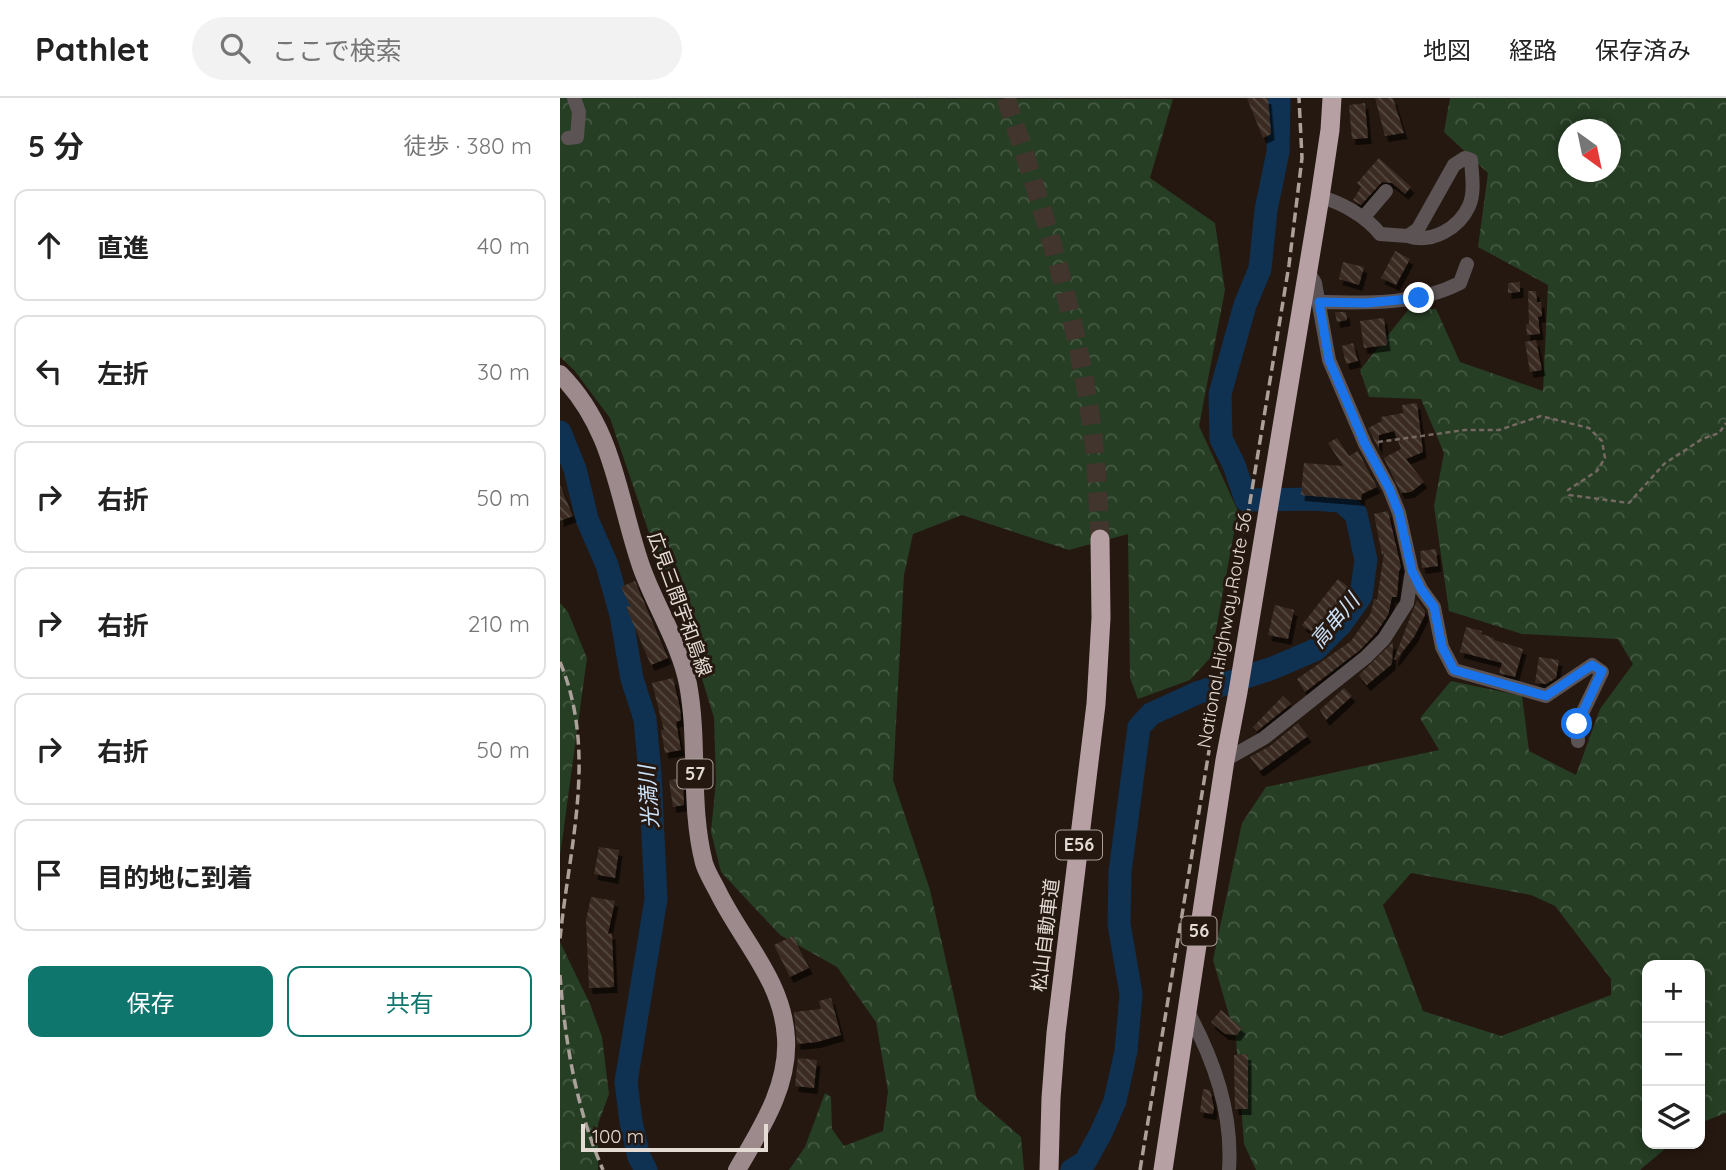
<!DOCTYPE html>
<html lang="ja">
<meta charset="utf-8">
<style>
:root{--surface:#fff;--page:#f2f2f2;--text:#222;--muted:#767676;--line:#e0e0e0;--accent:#0f766e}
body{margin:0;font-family:Quicksand,"Noto Sans JP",sans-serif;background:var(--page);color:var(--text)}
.controls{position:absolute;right:21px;bottom:21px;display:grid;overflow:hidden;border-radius:14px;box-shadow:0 4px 10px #0003}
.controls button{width:63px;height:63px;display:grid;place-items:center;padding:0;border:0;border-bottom:2px solid var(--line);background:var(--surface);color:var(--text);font:35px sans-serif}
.compass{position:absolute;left:998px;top:21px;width:63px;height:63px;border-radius:50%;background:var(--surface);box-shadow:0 4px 10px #0003;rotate:147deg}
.scale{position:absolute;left:21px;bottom:18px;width:187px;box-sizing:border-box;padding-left:7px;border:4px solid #e4dbd5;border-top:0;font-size:19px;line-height:24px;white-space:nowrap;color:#e4dbd5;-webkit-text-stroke:5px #251810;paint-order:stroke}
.stop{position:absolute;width:21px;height:21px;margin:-16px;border:5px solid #1a73e8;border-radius:50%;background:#fff}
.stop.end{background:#1a73e8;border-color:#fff;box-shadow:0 2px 7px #0008}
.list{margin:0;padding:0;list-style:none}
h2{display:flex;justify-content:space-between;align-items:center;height:91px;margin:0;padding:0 28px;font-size:30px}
h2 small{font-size:23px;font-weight:400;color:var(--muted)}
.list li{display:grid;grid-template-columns:46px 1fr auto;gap:21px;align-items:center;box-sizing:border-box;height:112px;margin:0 14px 14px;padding:0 14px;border:2px solid var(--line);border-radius:14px}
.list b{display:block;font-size:26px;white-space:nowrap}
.list em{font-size:23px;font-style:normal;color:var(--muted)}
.actions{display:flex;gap:14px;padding:21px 28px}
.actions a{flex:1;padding:16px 0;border:2px solid var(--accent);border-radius:14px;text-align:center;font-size:24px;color:var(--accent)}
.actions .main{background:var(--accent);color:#fff}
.icon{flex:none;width:38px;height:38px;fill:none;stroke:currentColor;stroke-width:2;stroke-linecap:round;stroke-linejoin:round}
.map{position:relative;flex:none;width:1166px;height:1072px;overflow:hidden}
header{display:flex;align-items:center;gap:42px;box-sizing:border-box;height:98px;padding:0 35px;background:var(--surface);border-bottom:2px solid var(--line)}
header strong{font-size:33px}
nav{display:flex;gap:38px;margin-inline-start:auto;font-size:24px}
.search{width:490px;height:63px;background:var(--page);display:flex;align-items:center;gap:18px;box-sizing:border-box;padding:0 24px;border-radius:38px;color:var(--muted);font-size:26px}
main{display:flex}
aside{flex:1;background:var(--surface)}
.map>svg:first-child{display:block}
.forest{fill:url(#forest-crowns);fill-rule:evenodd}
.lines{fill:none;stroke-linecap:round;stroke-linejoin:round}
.river{stroke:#0f3253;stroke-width:23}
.building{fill:url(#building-back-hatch);filter:url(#shadow)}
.highway-tunnel{stroke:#42352e;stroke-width:19;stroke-dasharray:19 10;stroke-linecap:butt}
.path{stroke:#756962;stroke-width:2.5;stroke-dasharray:5 3.5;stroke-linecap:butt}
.minor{stroke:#5b5354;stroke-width:14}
.major{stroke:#9c8a8d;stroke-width:18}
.highway{stroke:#b6a0a4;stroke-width:19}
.rail{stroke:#aba19a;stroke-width:3.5;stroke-dasharray:10 5;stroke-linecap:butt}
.route{stroke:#1a73e8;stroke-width:9}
.labels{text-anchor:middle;stroke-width:6;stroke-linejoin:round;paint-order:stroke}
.shield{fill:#251810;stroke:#aba09a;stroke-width:2}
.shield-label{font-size:18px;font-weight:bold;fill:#e4dbd5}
.street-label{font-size:19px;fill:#e4dbd5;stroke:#251810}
.water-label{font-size:21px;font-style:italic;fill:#cce2fa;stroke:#251810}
</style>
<header>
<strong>Pathlet</strong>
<div class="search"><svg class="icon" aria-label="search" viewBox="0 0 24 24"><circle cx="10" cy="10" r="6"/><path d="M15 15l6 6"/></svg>ここで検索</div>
<nav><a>地図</a><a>経路</a><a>保存済み</a></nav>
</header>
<main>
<aside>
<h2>5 分<small>徒歩 · 380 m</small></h2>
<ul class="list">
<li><svg class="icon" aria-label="ahead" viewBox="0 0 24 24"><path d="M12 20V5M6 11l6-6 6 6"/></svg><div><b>直進</b></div><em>40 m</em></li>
<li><svg class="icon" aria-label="left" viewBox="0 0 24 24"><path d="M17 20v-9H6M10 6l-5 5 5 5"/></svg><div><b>左折</b></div><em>30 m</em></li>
<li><svg class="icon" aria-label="right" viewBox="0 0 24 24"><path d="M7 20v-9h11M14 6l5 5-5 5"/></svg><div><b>右折</b></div><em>50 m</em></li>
<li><svg class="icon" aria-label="right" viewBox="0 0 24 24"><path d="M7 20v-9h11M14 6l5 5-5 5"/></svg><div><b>右折</b></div><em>210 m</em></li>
<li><svg class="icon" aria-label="right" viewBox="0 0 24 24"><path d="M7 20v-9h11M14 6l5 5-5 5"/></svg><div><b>右折</b></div><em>50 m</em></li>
<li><svg class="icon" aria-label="arrive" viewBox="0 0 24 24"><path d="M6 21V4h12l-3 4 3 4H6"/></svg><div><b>目的地に到着</b></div></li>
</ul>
<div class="actions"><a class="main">保存</a><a>共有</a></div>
</aside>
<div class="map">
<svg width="1166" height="1072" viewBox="0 0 1166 1072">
<defs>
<pattern id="forest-crowns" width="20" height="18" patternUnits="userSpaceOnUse" patternTransform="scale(1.75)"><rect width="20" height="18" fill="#263e24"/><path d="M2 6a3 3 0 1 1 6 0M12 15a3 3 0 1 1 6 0" fill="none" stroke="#455943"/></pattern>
<pattern id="building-back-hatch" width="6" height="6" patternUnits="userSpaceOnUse" patternTransform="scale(1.75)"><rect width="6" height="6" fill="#3a2c23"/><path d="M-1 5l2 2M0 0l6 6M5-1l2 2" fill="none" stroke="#564a42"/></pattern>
<filter id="shadow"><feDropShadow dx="3.5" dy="6" stdDeviation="0" flood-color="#0009"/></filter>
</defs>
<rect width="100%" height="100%" fill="#251810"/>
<!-- forest -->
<path class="forest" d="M0 0 613 1 590 80 655 125 665 192 639 328 678 413 651 559 630 582 578 601 570 580 568 436 509 452 402 417 353 436 344 477 333 682 370 792 417 1001 461 1039 464 1072H229L245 1049 265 995 271 999 272 1031 284 1048 323 1033 328 993 316 924 277 869 220 837 161 774 151 734 156 683 154 620 134 554 98 461 50 320 14 272 0 259Z
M890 0H1166V1015L1140 1025V867H1087V1046H1111L1080 1072H696L684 1046 676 941 653 862 682 725 706 689 879 652 860 620 891 583 962 598 969 653 1016 677 1040 611 1073 566 1058 541 962 536 889 513 874 408 884 355 861 301 809 299 800 272 849 211H876L900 264 983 293 988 187 918 149 928 75 884 34ZM1009 32H1050V74H1009ZM851 775 971 797 995 808 1051 881V897L941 938 863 913 823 807Z
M0 505 8 514 27 560 0 758Z
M0 844 30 906 42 939 49 996 38 1026V1072H0Z"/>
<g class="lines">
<!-- river -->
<path class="river" d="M0 334 15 371 27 421 47 467 61 517 72 581 85 621 90 676 96 801 66 984 71 1024 79 1059 86 1072
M512 1072 525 1064 541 1035 555 1003 566 953 571 896 559 826 560 774 579 629 591 616 637 595 713 570 755 552 781 526 801 498 806 462 796 416 781 403 751 401 686 402 674 367 661 341 660 296 685 207 700 171 706 112 718 54 719 0"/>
</g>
<!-- building -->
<path class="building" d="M687 0H708L711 36 703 40Z
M815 0H833L844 35 825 38Z
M805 5 808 40 792 41 789 7Z
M819 60 851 89 845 96 832 85 822 84 801 107 793 102 801 89 797 85Z
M835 153 850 161 836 187 821 180Z
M783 164 804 169 799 187 779 181Z
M960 184V194L948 195V185Z
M968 193H976L977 204H981L982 218 978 219 980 236 967 237 966 226H969Z
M775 214H786L787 222 777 224Z
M824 220 827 247 804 250 800 223Z
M976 242 982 272 970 274 965 244Z
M793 245 798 263 786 266 782 248Z
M857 305 863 354 846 361 864 384 851 394 841 395 824 360 841 351 834 333 819 337V351L808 330 822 323 821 319 843 315 842 307Z
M777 340 789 358 798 353 817 389 802 396 801 402 741 397 744 365 783 368 768 345Z
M0 387 13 418 0 423Z
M828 413 841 469 839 473 837 499H832L828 517 816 535 800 552 745 594 737 581 791 543 811 515 814 501 817 502 824 455 822 457 814 416Z
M876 451 878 468 862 470 860 453Z
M778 481 794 493 759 539 742 527Z
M75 483 108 560 91 567 66 509 70 508 61 489Z
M857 502 865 513V517L854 539 836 562 834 561Z
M715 507 734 512 728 541 708 537Z
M906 529 922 533 921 536 934 540V542L963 551 955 579 939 575 942 565 900 554Z
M833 544 832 566 807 587 799 577Z
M979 559 999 562 996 580 986 586 975 585Z
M113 580 120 610 121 622 116 624 121 652 105 655 101 632H104L92 585Z
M784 590 792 598 766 622 760 612Z
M723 598 731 606 697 633 693 629Z
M738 625 748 638 700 673 690 659 710 648Z
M123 680 124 707 113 709 109 682Z
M39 749 59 752 55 780 34 776Z
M31 799 55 803 48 836 52 835 54 889 29 890 26 822Z
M233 838 249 870 230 879 214 847Z
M271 900 281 937 257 944 237 946 234 914 261 911 259 903Z
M661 912 682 930 677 937 665 936 651 924Z
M688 956V1011H675L674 957Z
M238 960 257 962 254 990 235 988Z
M643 991 650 992 654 1009 653 1016 640 1014Z"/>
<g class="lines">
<!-- highway-tunnel -->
<path class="highway-tunnel" d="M446 0C482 108 517 217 532 330 537 366 538 404 540 441"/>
<!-- path -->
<path class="path" d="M818 344 905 332H939L981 318 1029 330 1042 343 1045 360 1037 373 1008 392 1009 397 1069 405 1104 366 1142 341 1159 335 1166 325"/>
<!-- minor -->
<path class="minor" d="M8 40 17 39 19 14 14 0
M760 99C781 104 807 119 820 136L848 138 858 131 894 67 905 60 911 62C912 77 915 95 909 108 899 130 872 146 848 138
M803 120 826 93
M759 204C807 205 857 207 900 185L907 166
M852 473 861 491 874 509 882 549 894 572 986 598 1032 567 1042 574 1017 626 1018 643
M665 662 704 640 806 559 824 541 847 505 852 473 839 415 829 390 805 346 769 262 755 185 747 172
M627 912C654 962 673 1015 669 1072"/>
<!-- major -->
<path class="major" d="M0 276C55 332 57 398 81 468 95 508 120 545 128 586 139 645 129 707 144 765 147 775 153 784 158 794 182 843 223 883 226 940 229 989 200 1032 177 1072"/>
<!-- highway -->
<path class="highway" d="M489 1072 491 1000 496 935 536 606 541 520 540 441
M603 1072 665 662 678 594 760 99 770 32 772 0"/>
<!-- rail -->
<path class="rail" d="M0 564C38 655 9 748 0 841
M0 877C5 944 16 1010 43 1072
M580 1072 729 167 742 60 739 0"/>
</g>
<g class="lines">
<!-- route -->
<path class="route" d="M859 200 806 205 759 204 769 262 805 346 829 390 839 415 852 473 861 491 874 509 882 549 894 572 986 598 1032 567 1042 573 1017 626"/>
</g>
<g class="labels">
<!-- shield labels -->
<g class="shield">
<rect x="117.5" y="661.5" width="35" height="29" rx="5"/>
<rect x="496" y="732.5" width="46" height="29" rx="5"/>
<rect x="621.5" y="818.5" width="35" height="29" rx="5"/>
</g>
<g class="shield-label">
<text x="135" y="682">57</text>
<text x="519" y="753">E56</text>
<text x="639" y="839">56</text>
</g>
<!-- street labels -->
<g class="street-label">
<text transform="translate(120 506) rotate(70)" y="7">広見三間宇和島線</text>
<text transform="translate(664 532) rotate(-80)" y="7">National Highway Route 56</text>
<text transform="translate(485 837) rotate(-83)" y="7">松山自動車道</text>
</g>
<!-- water labels -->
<g class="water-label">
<text transform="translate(775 523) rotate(-50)" y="7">高串川</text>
<text transform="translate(89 699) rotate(-94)" y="7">光満川</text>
</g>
</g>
</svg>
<div class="controls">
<button>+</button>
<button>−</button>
<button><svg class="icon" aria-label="layers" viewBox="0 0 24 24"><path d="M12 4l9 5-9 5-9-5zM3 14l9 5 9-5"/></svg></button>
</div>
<svg class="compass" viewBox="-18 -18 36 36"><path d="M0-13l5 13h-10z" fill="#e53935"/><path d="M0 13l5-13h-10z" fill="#767676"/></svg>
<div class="scale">100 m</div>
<div class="stop" style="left:1017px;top:626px"></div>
<div class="stop end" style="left:859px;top:200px"></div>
</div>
</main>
